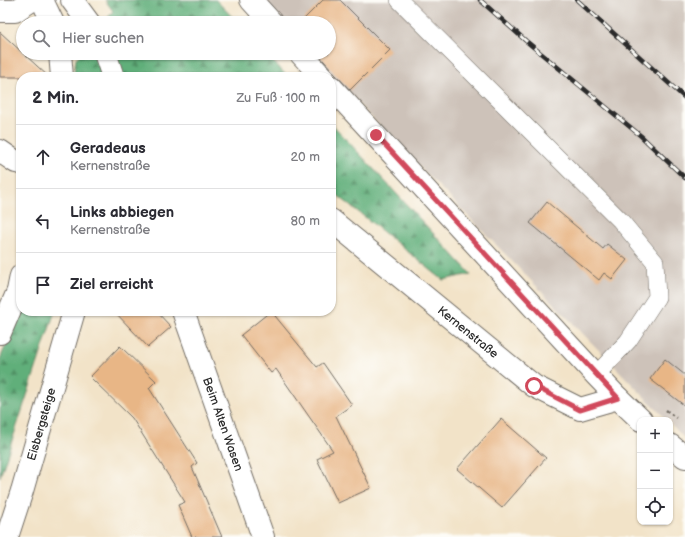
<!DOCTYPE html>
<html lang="de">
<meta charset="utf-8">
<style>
:root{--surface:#fff;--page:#f7f7f7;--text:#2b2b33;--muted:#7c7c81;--line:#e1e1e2}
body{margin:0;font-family:"Balsamiq Sans",sans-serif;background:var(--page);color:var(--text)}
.controls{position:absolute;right:12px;bottom:12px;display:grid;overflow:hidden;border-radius:8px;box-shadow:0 1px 3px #0004}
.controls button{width:36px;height:36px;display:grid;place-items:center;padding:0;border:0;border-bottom:1px solid var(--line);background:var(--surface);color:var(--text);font:20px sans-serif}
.stop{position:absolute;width:12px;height:12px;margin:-9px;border:3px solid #d1495b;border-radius:50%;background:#fff}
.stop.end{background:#d1495b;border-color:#fff;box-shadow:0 1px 4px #0008}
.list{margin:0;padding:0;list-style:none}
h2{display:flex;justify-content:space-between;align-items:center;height:52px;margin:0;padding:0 16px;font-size:17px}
h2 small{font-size:13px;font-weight:400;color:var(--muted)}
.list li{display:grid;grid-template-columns:26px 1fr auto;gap:12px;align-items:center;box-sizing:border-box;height:64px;padding:0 16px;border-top:1px solid var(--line)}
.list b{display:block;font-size:15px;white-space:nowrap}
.list p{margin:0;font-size:13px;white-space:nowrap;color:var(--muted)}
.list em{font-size:13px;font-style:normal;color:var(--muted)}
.icon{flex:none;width:22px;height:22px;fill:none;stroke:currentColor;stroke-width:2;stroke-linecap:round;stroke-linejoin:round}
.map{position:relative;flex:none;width:685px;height:537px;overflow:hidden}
.search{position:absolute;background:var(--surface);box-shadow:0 1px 3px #0004;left:16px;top:16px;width:320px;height:44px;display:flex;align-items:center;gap:10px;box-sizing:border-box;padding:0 14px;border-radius:22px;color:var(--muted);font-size:15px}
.panel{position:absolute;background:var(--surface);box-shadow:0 1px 3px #0004;left:16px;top:72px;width:320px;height:244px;border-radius:16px}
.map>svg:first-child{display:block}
.railway{fill:#cdc2b9}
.forest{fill:url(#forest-firs);stroke:#466d52}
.building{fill:#e8b686}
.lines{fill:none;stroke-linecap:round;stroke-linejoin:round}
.lane-casing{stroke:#716b62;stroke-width:18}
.street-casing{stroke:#716b62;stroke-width:24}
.path{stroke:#716b62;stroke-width:2.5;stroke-dasharray:3 3;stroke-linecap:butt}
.lane{stroke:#fff;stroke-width:17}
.street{stroke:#fff;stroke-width:22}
.rail-casing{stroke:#2b2b2b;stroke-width:4.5}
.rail{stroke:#fdfcf7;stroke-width:3;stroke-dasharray:9;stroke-linecap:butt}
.route{stroke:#d1495b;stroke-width:5}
.labels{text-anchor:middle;stroke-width:3;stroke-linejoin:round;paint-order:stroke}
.street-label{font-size:12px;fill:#2b2b2b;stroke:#fdfcf7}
</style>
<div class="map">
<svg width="685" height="537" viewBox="0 0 685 537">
<defs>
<pattern id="forest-firs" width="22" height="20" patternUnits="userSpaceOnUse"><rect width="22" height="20" fill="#60af7a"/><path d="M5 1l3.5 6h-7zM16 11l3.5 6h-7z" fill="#4f8f64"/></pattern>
</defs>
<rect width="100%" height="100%" fill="#fdfcf7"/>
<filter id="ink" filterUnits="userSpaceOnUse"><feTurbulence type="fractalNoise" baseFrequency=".025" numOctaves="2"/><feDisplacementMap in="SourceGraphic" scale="8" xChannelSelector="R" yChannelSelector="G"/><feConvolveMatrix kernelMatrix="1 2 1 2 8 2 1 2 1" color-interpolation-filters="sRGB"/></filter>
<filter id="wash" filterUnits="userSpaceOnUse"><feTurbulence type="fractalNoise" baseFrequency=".012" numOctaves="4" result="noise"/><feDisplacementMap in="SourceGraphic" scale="16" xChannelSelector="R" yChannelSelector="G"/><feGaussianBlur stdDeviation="0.9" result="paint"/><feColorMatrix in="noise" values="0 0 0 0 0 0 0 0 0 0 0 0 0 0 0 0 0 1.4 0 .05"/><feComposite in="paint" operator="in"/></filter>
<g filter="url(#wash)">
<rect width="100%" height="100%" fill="#f2e3c8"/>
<!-- railway -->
<path class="railway" d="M257 0H685V439L670 423V420H667L309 53H329V23H279Z"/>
<!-- forest -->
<path class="forest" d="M105 0H216L238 23H104L113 11Z
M81 53H265L288 77H73L76 59Z
M331 123 471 274 443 280 331 190Z
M21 309V311H55L0 477V359Z"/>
<g id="blocks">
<!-- building -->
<path class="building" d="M323 0H340L390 50 350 90 334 73 331 69 317 53H329V23H300Z
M0 32 49 77H0Z
M547 202 603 249 607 244 627 260 612 279 604 273 599 280 530 223Z
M114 311H156L171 327 148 347Z
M271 311 317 367 323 363 352 405 336 416 371 488 338 503 317 459 333 451 276 369 271 373 241 335Z
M120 346 156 381 149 388 197 463 192 467 222 537H192L178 505 185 502 132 418 90 377Z
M665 359 685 375V406L650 379Z
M501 419 546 458 502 508 457 469Z"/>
</g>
</g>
<g filter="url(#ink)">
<use href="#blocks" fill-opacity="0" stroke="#716b62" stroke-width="1"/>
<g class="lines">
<!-- lane casing -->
<g class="lane-casing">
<path id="lane" d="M399 0 620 220 655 262 657 297 628 341 596 375"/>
</g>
<!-- street casing -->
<g class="street-casing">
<g id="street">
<path d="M42 0 53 23"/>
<path d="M72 0 89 23"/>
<path d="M251 0 272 23"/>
<path d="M0 11H15L32 0"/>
<path d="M60 53 62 77"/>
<path d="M105 53 113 77"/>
<path d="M300 53 322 77"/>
<path d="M331 87 596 375 618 398 641 420"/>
<path d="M0 151 16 162 21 163"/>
<path id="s1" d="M331 220 534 386 580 409 618 398"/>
<path id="s2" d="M183 311 263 537"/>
<path d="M0 333 18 291 21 276"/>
<path d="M670 445 685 457"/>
<path id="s3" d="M7 537 22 491 74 311"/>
</g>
</g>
<!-- path -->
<path class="path" d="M666 410 676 418"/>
<!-- lane -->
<use href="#lane" class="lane"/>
<!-- street -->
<use href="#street" class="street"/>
<!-- rail casing -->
<g class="rail-casing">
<path id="rail" d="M480 0 526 41 641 136 685 178
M577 0 685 98"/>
</g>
<!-- rail -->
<use href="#rail" class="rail"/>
</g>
</g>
<g class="lines" filter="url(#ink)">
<!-- route -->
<path class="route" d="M376 135 618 398 580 410 534 386"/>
</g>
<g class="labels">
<!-- street labels -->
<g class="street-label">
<text dy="4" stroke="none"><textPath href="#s1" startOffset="177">Kernenstraße</textPath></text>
<text dy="4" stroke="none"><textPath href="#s3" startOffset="118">Eisbergsteige</textPath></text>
<text dy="4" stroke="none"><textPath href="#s2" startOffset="120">Beim Alten Wasen</textPath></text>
</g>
</g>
</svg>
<div class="controls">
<button>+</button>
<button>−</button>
<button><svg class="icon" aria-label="locate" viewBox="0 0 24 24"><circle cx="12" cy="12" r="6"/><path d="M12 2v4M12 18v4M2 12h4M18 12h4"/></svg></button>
</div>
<div class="stop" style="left:534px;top:386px"></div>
<div class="stop end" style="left:376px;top:135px"></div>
<div class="search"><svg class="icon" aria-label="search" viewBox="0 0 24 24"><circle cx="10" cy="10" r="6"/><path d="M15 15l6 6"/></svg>Hier suchen</div>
<section class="panel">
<h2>2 Min.<small>Zu Fuß · 100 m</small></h2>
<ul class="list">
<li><svg class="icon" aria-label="ahead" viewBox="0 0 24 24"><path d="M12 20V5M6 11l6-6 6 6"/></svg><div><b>Geradeaus</b><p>Kernenstraße</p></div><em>20 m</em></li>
<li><svg class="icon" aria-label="left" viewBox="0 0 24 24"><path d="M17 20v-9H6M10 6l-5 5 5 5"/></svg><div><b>Links abbiegen</b><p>Kernenstraße</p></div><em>80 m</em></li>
<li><svg class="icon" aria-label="arrive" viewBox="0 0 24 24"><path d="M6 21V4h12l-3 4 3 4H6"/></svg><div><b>Ziel erreicht</b></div></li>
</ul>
</section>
</div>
